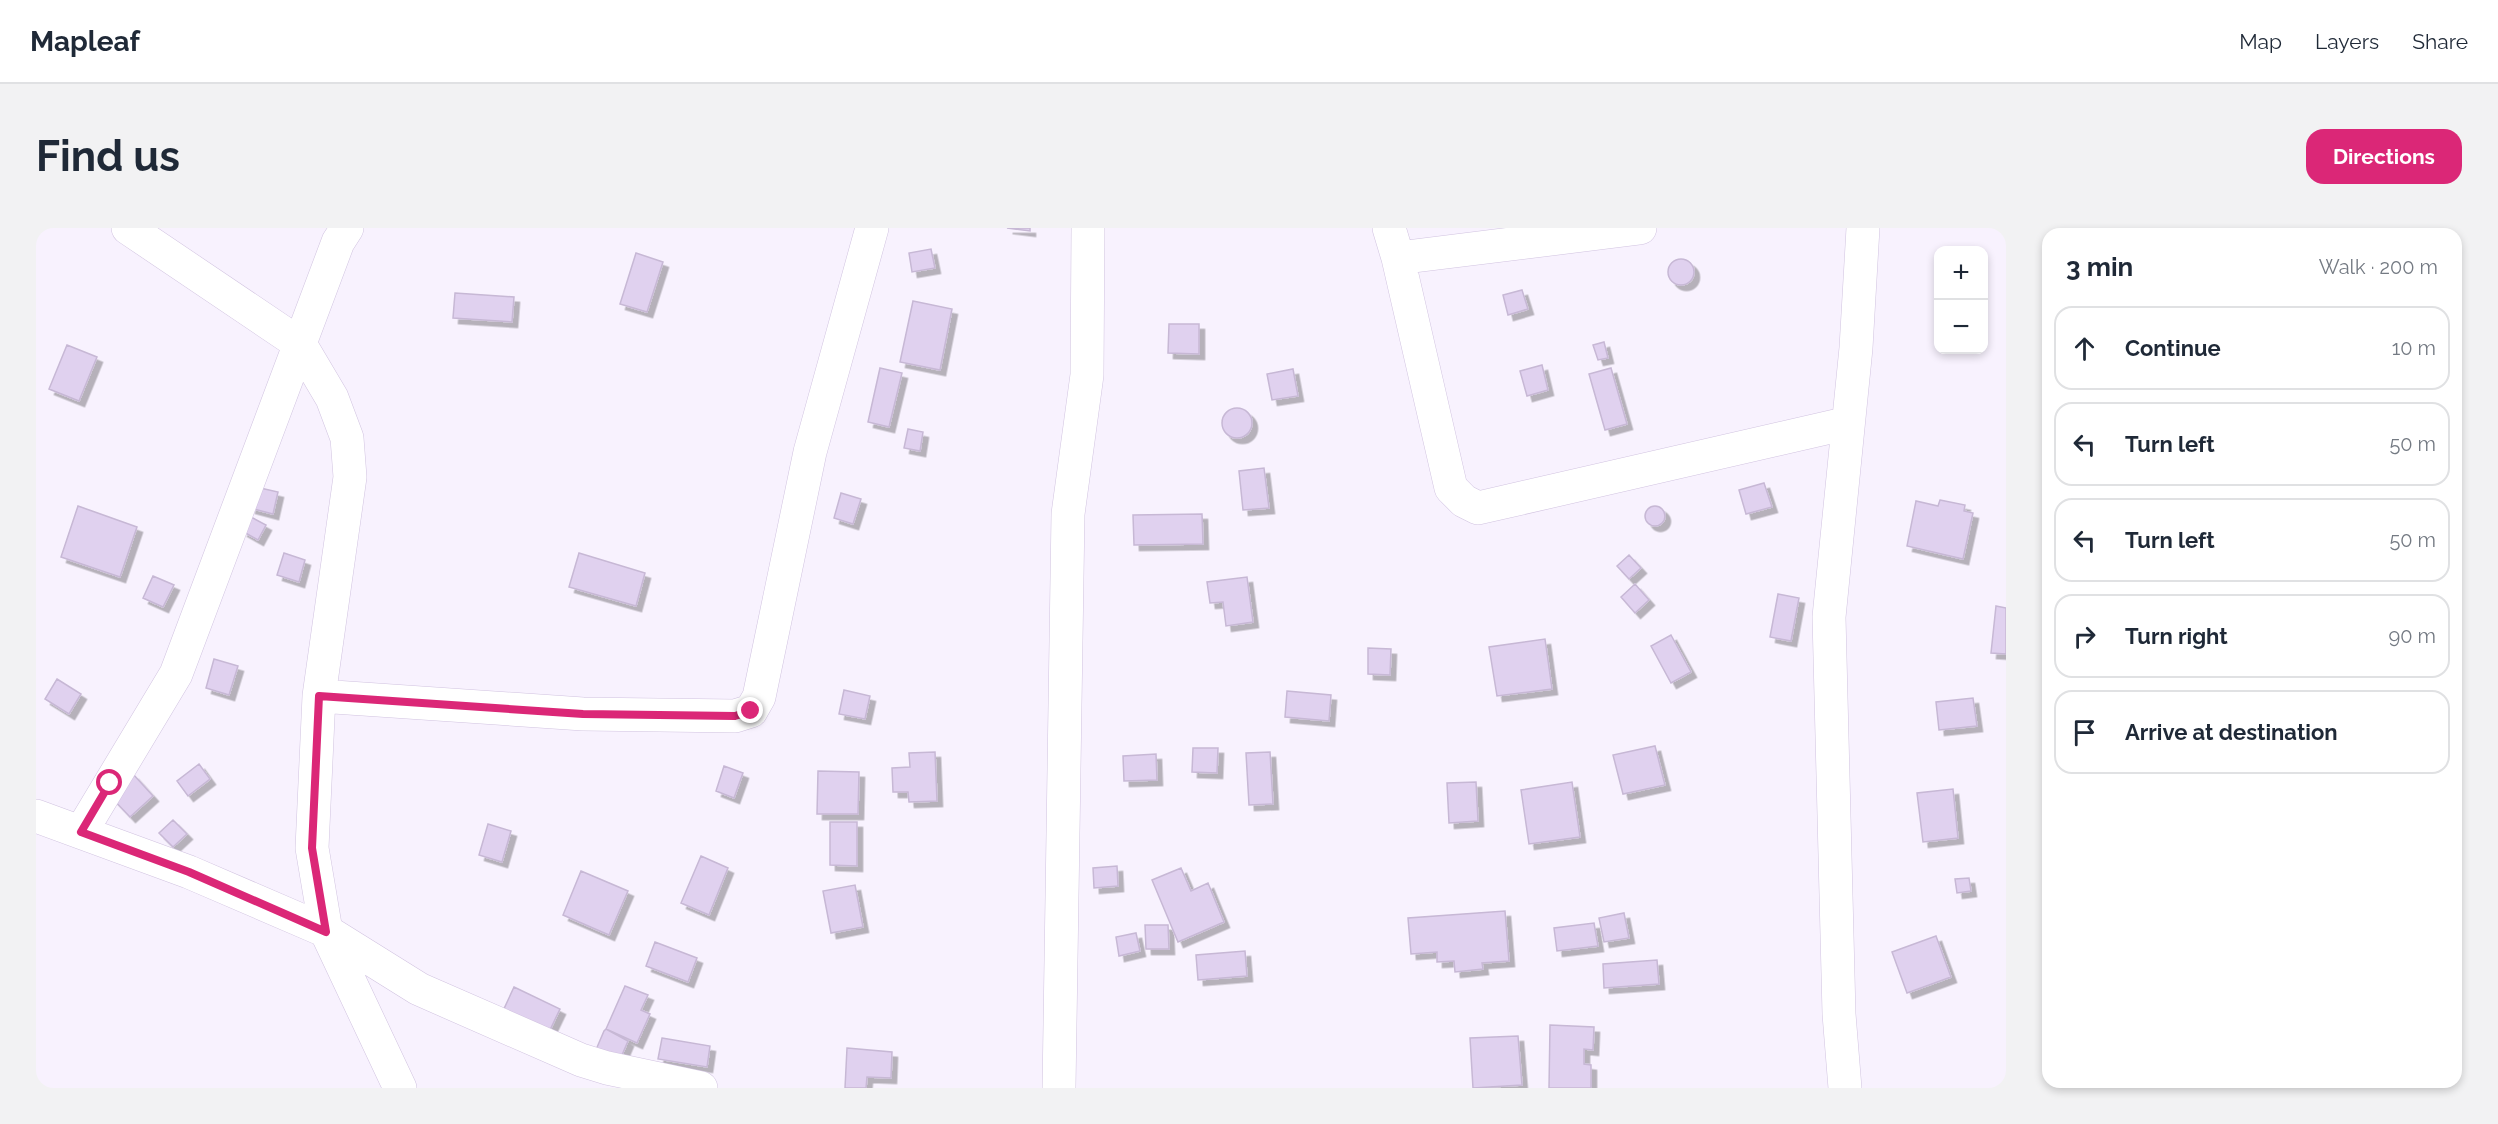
<!DOCTYPE html>
<meta charset="utf-8">
<style>
:root{--surface:#fff;--page:#f2f2f3;--text:#1f2937;--muted:#747a83;--line:#e0e1e3;--accent:#db2777}
body{margin:0;font-family:Raleway,sans-serif;background:var(--page);color:var(--text)}
.controls{position:absolute;right:18px;top:18px;display:grid;overflow:hidden;border-radius:12px;box-shadow:0 3px 9px #0003}
.controls button{width:54px;height:54px;display:grid;place-items:center;padding:0;border:0;border-bottom:2px solid var(--line);background:var(--surface);color:var(--text);font:30px sans-serif}
.stop{position:absolute;width:18px;height:18px;margin:-14px;border:4px solid #db2777;border-radius:50%;background:#fff}
.stop.end{background:#db2777;border-color:#fff;box-shadow:0 2px 6px #0008}
.list{margin:0;padding:0;list-style:none}
h2{display:flex;justify-content:space-between;align-items:center;height:78px;margin:0;padding:0 24px;font-size:26px}
h2 small{font-size:20px;font-weight:400;color:var(--muted)}
.list li{display:grid;grid-template-columns:39px 1fr auto;gap:18px;align-items:center;box-sizing:border-box;height:84px;margin:0 12px 12px;padding:0 12px;border:2px solid var(--line);border-radius:18px}
.list b{display:block;font-size:22px;white-space:nowrap}
.list em{font-size:20px;font-style:normal;color:var(--muted)}
.icon{flex:none;width:33px;height:33px;fill:none;stroke:currentColor;stroke-width:2;stroke-linecap:round;stroke-linejoin:round}
.map{position:relative;flex:none;width:1970px;height:860px;overflow:hidden;border-radius:18px}
header{display:flex;align-items:center;gap:36px;box-sizing:border-box;height:84px;padding:0 30px;background:var(--surface);border-bottom:2px solid var(--line)}
header strong{font-size:28px}
nav{display:flex;gap:33px;margin-inline-start:auto;font-size:21px}
.intro{display:flex;align-items:center;justify-content:space-between;box-sizing:border-box;height:144px;padding:0 36px}
h1{margin:0;font-size:42px}
.button{padding:15px 27px;border-radius:18px;background:var(--accent);color:#fff;font-size:21px;font-weight:700}
main{display:flex;gap:36px;padding:0 36px}
aside{flex:1;background:var(--surface);border-radius:18px;box-shadow:0 3px 9px #0003}
.map>svg:first-child{display:block}
.building{fill:#e0d1ef;stroke:#c7b8d5;stroke-width:1.5;filter:url(#shadow)}
.lines{fill:none;stroke-linecap:round;stroke-linejoin:round}
.minor-casing{stroke:#d1c3e0;stroke-width:34}
.minor{stroke:#fff;stroke-width:33}
.route{stroke:#db2777;stroke-width:8}
</style>
<header>
<strong>Mapleaf</strong>
<nav><a>Map</a><a>Layers</a><a>Share</a></nav>
</header>
<div class="intro"><h1>Find us</h1><a class="button">Directions</a></div>
<main>
<div class="map">
<svg width="1970" height="860" viewBox="0 0 1970 860">
<defs>
<filter id="shadow"><feDropShadow dx="5.5" dy="5.5" stdDeviation="0" flood-color="#0004"/></filter>
</defs>
<rect width="100%" height="100%" fill="#f8f2fe"/>
<!-- building -->
<path class="building" d="M971 0H994V3Z
M895 21 899 40 876 44 873 25Z
M600 25 627 34 611 84 584 76Z
M1632 44a13 13 0 1 1 26 0a13 13 0 1 1-26 0Z
M1486 62 1492 81 1472 87 1467 67Z
M419 65 478 69 476 94 417 90Z
M877 73 916 81 904 142 864 134Z
M1133 96H1163V126L1132 125Z
M1568 114 1572 130 1562 132 1557 117Z
M31 117 61 129 43 173 13 161Z
M1506 137 1512 162 1491 168 1484 143Z
M844 140 866 145 853 199 832 194Z
M1575 140 1591 196 1569 202 1553 146Z
M1257 141 1262 168 1236 172 1231 146Z
M1186 195a15 15 0 1 1 30 0a15 15 0 1 1-30 0Z
M872 201 887 204 884 223 868 220Z
M1228 240 1233 280 1207 282 1203 243Z
M1728 255 1736 279 1710 286 1703 262Z
M220 259 242 264 237 286 214 280Z
M805 265 825 271 817 296 798 290Z
M1904 272 1929 277 1928 283 1937 285 1927 331 1871 318 1880 273 1902 278Z
M1609 288a10 10 0 1 1 20 0a10 10 0 1 1-20 0Z
M42 278 101 299 84 349 25 329Z
M1166 286 1167 316 1098 317 1097 287Z
M213 288 230 297 222 312 206 303Z
M248 325 269 332 263 354 241 347Z
M543 325 609 345 600 378 533 359Z
M1593 327 1605 340 1593 351 1581 338Z
M117 348 138 357 127 379 107 370Z
M1211 349 1217 394 1190 398 1187 374 1174 375 1171 354Z
M1599 356 1613 372 1599 385 1585 369Z
M1742 366 1763 370 1755 413 1734 409Z
M1960 378 1970 380V426L1955 425Z
M1635 407 1655 444 1635 455 1615 418Z
M1509 411 1516 461 1461 468 1453 419Z
M1332 420 1355 421 1354 447 1332 446Z
M178 431 202 438 193 467 170 460Z
M21 451 45 466 33 486 9 471Z
M808 462 834 468 829 491 803 486Z
M1251 463 1295 467 1293 493 1249 489Z
M1937 470 1941 498 1903 502 1900 474Z
M1619 518 1629 557 1587 566 1577 527Z
M1157 520H1182L1181 545 1156 544Z
M899 524 901 573 873 574 872 564H857L856 540 874 539 873 525Z
M1234 524 1237 576 1213 577 1210 525Z
M1120 526 1121 552 1088 553 1087 528Z
M163 536 174 551 152 568 141 553Z
M688 538 707 545 698 570 680 563Z
M782 543 823 544 822 586H781Z
M97 546 117 568 94 589 74 568Z
M1440 554 1442 593 1413 595 1411 555Z
M1536 554 1544 609 1493 616 1485 562Z
M1917 561 1922 610 1887 614 1881 565Z
M137 592 151 606 137 619 123 605Z
M794 594H821V638L794 637Z
M452 596 475 603 466 634 443 627Z
M665 628 692 640 673 687 645 675Z
M1081 638 1082 658 1058 660 1057 640Z
M1145 640 1155 663 1172 655 1188 694 1142 714 1116 652Z
M545 643 592 663 573 707 527 687Z
M1933 650 1935 663 1921 665 1919 651Z
M819 657 827 699 795 705 787 663Z
M1469 683 1473 733 1446 735 1447 741 1419 744 1418 733 1401 734V724L1375 726 1372 690Z
M1588 685 1593 710 1568 714 1563 690Z
M1558 695 1562 718 1521 723 1518 700Z
M1109 697H1132L1133 721H1110Z
M1100 705 1104 723 1083 728 1080 709Z
M1900 708 1915 749 1871 765 1856 724Z
M619 714 661 730 652 754 610 738Z
M1209 723 1211 748 1162 752 1160 727Z
M1621 732 1623 756 1568 760 1567 736Z
M589 758 612 767 605 782 614 786 601 815 570 801Z
M478 759 524 781 513 804 467 783Z
M1514 797 1558 799 1557 822 1548 821V836L1555 837V860H1513Z
M570 801 592 813 583 834 559 824 568 803Z
M1482 808 1486 857 1437 860 1434 810Z
M626 810 674 818 671 839 622 831Z
M811 820 856 824 855 850 831 849 830 860H809Z"/>
<g class="lines">
<!-- minor casing -->
<g class="minor-casing">
<path id="minor" d="M92 0 264 116 296 170 311 210 314 249 283 468 276 620 290 703 364 860
M1353 0 1362 30 1415 260 1428 273 1442 280 1812 195
M1362 30 1604 0
M283 468 547 486 699 488 715 483 723 469 774 224 836 0
M0 588 153 644 290 703 383 761 545 832 571 840 665 860
M45 604 140 446 302 14 311 0
M1023 860 1032 286 1051 147 1052 0
M1809 860 1803 786 1793 389 1820 120 1827 0"/>
</g>
<!-- minor -->
<use href="#minor" class="minor"/>
</g>
<g class="lines">
<!-- route -->
<path class="route" d="M74 555 45 604 153 644 290 704 276 620 283 468 547 486 699 488 715 483"/>
</g>
</svg>
<div class="controls">
<button>+</button>
<button>−</button>
</div>
<div class="stop" style="left:74px;top:555px"></div>
<div class="stop end" style="left:715px;top:483px"></div>
</div>
<aside>
<h2>3 min<small>Walk · 200 m</small></h2>
<ul class="list">
<li><svg class="icon" aria-label="ahead" viewBox="0 0 24 24"><path d="M12 20V5M6 11l6-6 6 6"/></svg><div><b>Continue</b></div><em>10 m</em></li>
<li><svg class="icon" aria-label="left" viewBox="0 0 24 24"><path d="M17 20v-9H6M10 6l-5 5 5 5"/></svg><div><b>Turn left</b></div><em>50 m</em></li>
<li><svg class="icon" aria-label="left" viewBox="0 0 24 24"><path d="M17 20v-9H6M10 6l-5 5 5 5"/></svg><div><b>Turn left</b></div><em>50 m</em></li>
<li><svg class="icon" aria-label="right" viewBox="0 0 24 24"><path d="M7 20v-9h11M14 6l5 5-5 5"/></svg><div><b>Turn right</b></div><em>90 m</em></li>
<li><svg class="icon" aria-label="arrive" viewBox="0 0 24 24"><path d="M6 21V4h12l-3 4 3 4H6"/></svg><div><b>Arrive at destination</b></div></li>
</ul>
</aside>
</main>
